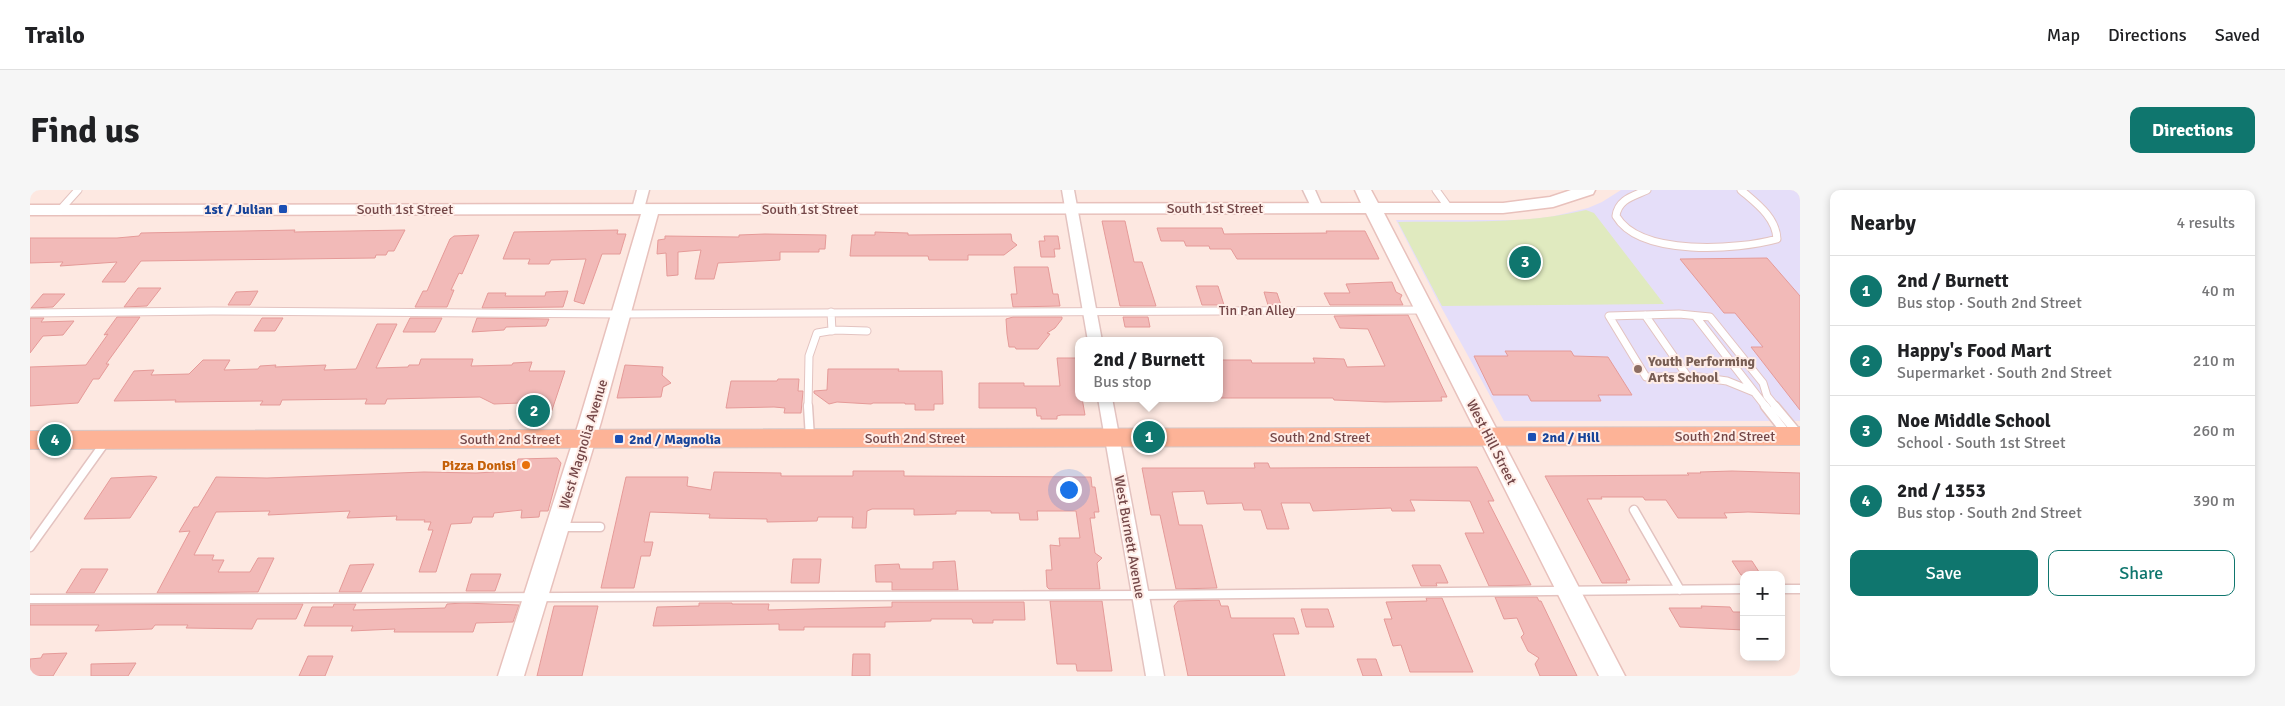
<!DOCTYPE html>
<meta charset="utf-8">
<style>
:root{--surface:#fff;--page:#f6f6f6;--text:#202124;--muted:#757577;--line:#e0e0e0;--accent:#0f766e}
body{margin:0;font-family:Signika,sans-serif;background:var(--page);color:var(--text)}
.controls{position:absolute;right:15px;bottom:15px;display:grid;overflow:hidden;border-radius:10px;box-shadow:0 2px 8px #0003}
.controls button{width:45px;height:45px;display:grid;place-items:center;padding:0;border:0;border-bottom:1px solid var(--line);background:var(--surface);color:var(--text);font:25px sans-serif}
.you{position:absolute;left:1038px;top:299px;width:18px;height:18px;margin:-12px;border:4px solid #fff;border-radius:50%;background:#1a73e8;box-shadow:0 0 0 8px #1a73e833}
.badge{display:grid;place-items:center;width:32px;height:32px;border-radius:50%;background:var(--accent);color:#fff;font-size:16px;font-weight:700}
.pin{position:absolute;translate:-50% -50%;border:2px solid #fff;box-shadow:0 1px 5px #0006}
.popup{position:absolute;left:1045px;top:147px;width:148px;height:65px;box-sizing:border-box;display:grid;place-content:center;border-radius:10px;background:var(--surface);filter:drop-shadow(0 1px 4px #0005);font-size:16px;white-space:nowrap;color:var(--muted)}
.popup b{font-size:19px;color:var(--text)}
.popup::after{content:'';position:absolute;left:50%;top:100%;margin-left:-10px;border:10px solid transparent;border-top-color:var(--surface)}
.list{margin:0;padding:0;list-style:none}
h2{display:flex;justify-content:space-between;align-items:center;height:65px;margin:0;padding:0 20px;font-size:21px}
h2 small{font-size:16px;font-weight:400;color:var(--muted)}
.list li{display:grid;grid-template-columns:32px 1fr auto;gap:15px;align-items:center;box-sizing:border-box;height:70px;padding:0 20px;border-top:1px solid var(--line)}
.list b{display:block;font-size:19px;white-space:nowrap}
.list p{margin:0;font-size:16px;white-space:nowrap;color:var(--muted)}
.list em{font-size:16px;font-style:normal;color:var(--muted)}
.actions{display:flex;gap:10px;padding:15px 20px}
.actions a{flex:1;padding:11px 0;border:1px solid var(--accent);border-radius:10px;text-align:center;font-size:18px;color:var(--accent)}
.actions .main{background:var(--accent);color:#fff}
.map{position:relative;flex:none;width:1770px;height:486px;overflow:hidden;border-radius:10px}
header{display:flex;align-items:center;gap:30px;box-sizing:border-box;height:70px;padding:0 25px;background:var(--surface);border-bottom:1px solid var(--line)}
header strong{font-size:24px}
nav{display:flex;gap:28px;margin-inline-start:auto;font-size:18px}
.intro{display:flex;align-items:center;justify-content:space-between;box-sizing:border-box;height:120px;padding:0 30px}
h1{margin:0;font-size:35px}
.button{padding:12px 22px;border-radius:10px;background:var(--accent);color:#fff;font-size:18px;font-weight:700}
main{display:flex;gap:30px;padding:0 30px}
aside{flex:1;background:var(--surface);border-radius:10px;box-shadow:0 2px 8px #0003}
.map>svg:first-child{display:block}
.education{fill:#e5def9}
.green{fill:#e0eabf}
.building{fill:#f2bab8;stroke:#e59a98}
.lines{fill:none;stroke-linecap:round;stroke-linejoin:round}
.lane-far1-casing{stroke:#e3c3c0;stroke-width:9}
.lane-casing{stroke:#e3c3c0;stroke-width:11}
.street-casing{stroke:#e3c3c0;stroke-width:3}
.secondary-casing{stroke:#e8c1bc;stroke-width:3}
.primary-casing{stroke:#d5c8c8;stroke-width:2}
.lane-far1{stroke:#fff;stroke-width:7}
.lane{stroke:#fff;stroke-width:8}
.street{fill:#fff;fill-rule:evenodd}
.secondary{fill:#fff;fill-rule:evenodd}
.primary{fill:#fdb397;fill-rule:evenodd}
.transit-dot{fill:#1a4fb4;stroke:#ffede7;stroke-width:2}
.education-dot{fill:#8d6e63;stroke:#ffede7;stroke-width:2}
.food-dot{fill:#e8710a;stroke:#ffede7;stroke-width:2}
.labels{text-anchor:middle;stroke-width:4;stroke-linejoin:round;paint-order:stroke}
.street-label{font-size:14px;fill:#744748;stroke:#ffede7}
.transit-label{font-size:14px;font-weight:bold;fill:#164399;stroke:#ffede7;text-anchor:start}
.education-label{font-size:14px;font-weight:bold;fill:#785e54;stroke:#ffede7;text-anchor:start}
.food-label{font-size:14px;font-weight:bold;fill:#c56008;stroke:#ffede7;text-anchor:end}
</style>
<header>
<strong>Trailo</strong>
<nav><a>Map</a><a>Directions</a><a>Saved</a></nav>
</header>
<div class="intro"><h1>Find us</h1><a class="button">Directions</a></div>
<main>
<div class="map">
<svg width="1770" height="486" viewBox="0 0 1770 486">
<rect width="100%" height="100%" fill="#fde8e1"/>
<!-- education -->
<path class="education" d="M1591 0H1770V231H1474L1410 115 1366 30H1492L1520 27 1558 18 1572 12Z"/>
<!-- green -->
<path class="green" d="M1556 20 1564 23 1634 114 1412 116 1368 32C1431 31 1494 35 1556 20Z"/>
<!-- building -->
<path class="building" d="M1072 31H1095L1104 72H1112L1126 116H1090Z
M1127 38H1192L1194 44 1297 43 1296 41H1335L1349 69H1207L1201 59H1180L1179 56H1156L1154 51H1131Z
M265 40 264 42 375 40 364 61H358L356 65H346L345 68 111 71 95 92H72L87 72 30 76 33 72 0 73V48H87L109 46 111 43Z
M588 40 587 44H596L590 64H572L554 114 544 111 556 69 521 70 519 74H498L500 69H473L484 42Z
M845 42 878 43V45L981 44 982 51 987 55 974 65H938V70H899L898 66H820L822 45H845Z
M735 44 796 45 795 59H789V62H750V70L688 73 684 89H665L671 60 648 62V85L637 86 636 63 627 64 628 50 635 49V46L709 47V45Z
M449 45 432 84 429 83 421 100H424L417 117H385L393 101H397L420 49 424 46Z
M1014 46H1028L1030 59H1024L1025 67H1011L1009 51H1015Z
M1737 68 1770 106V220L1721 157H1733L1705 123H1694L1650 69Z
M984 77H1018L1023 104H1028L1030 116 983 117 981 104H987Z
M1362 92 1366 102 1372 105 1370 109 1373 115H1300L1294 103H1320L1316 94Z
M1166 96H1188L1194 115H1172Z
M108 98H131L117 116 94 117Z
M228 101 220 115H198L206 102Z
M538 101 533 117 452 118 458 103H476L475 106H515L516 102Z
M1234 102 1247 103 1251 115H1238Z
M13 104H35L23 117 1 118Z
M1378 125 1417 207H1411L1412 211 1355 212 1304 210 1303 208H1189V170H1221L1222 173H1285L1283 168 1314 169 1317 177 1355 176 1338 139 1310 138 1304 126Z
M87 127H110L76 174H79L69 189H63L48 213 0 216V177L56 175 78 144 74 145Z
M983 127H1032V129L1025 138 1017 143 1020 144 1008 159H986L985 157H979L977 144 976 129Z
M1093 127H1118L1120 137H1095Z
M0 128H14L11 132 44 131 33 145 13 146 0 163Z
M232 128H253L245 141H224Z
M380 128H412L405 142H373Z
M447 128 519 129 516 136 476 137 474 140 442 142Z
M347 134H367L346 178 378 177 379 175H389L391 169H443L441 176 482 175 483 173 502 172 499 181H535L521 223H487L491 213 464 214 450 207 357 209 355 214H335L337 209 252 210 250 215H230L233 211 145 212 146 210 84 211 104 181 124 180 121 185 159 184 173 170H200L194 180 228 179 230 176 246 175 245 177 296 175 294 180 326 179Z
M1475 161H1541L1544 166 1578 167 1602 205H1568L1571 211H1501L1498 205H1463L1444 166H1478Z
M1027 168H1046L1049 208H1052L1055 225H1031L1027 226V229H1011V226H1007L1006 218H949V193H994V196H1030Z
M595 175 633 177 632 185 641 193 633 197 631 207 587 208Z
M798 179H869L868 181H912L913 214H904V220H885V214H875V213H843L841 214 807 212 799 214 784 203V201L797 200Z
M748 189H769L768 201H773L771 223H754L755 218 744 217 696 218 701 191H747Z
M527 268 531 273 518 321H510L509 327 491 328 492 320 464 323 463 327H443L441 333 421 334 406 382H389L403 340H398L401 332H394L395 330H366L367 326 317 328 320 321 238 325 240 321 186 322 164 365H184L182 370H194L188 382H220L228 368H244L228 402 127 403 160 341 149 342 164 317H168L186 287 237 288 394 282 446 283 464 282 466 278H486L488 269Z
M1224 273H1238L1240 278 1447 277 1464 311H1458L1501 395 1459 396 1435 343H1454L1440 311 1380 310 1385 321H1362L1361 318 1283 321 1280 313H1251L1259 339H1237L1231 320H1214L1212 313 1177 314 1174 301 1142 302 1149 335H1172L1187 398 1146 399 1130 325H1121L1112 278H1225Z
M823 281H874V286L1061 287 1062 297H1065L1069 322H1064L1065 328H1060L1065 363 1072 368 1067 373 1070 399H1019L1017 397 1016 380H1022L1020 355 1030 356 1029 348H1050L1046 321H1007L1008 330H990L989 323H961V321H926V324L884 325V319H842L837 321 836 338H822L823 327H788L787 331 737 332V329L679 328 680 324 620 322 614 352H623L620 366H611L604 398H571L596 287H658L657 296 681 300 684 282 751 283V286H823Z
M1702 281 1770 283V324L1718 322 1694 323 1697 328H1648L1636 310H1615L1613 307H1571L1572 309H1557L1600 390H1596L1597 393H1572L1515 286 1659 285 1657 283H1671L1670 282Z
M121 286 127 287 100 328 54 329 81 288Z
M763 369H791L789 393H761Z
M925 371 928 400H862V392H846L845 375 869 374 870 379H903V372Z
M1702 371H1722L1731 385H1711Z
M344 374 331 402H309L320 375Z
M1382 375H1410L1418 393H1406L1407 396H1391Z
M51 379H78L64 403H36Z
M441 384H471L465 401H436Z
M1465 407H1507L1509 411H1511L1547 486H1510L1505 474 1509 468 1498 461 1491 447 1494 444 1487 428 1474 429Z
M1396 408H1412L1443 482H1380L1371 455 1363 456 1354 429H1362L1356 412 1397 411Z
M1189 410 1191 416H1198L1201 428H1264L1269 444H1243L1255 486H1158L1144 416 1148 411Z
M1020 411H1072L1082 481H1047L1046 474H1027Z
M862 412H994L995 430H963V433H943L942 429H901V431L855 432V437H774V440H749V434L623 436 627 417 669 416V413H702V414H739L738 420 862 417Z
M433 413 489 415 483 432 446 433 443 442H364L365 439 321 441 323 436H274L282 417H303L304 414H326L323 420 415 418 417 414Z
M273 414 266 429H227L222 439 156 438 158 435H125L122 439 65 441 69 435H0V415Z
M524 416H568L552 486H507Z
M1671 416 1700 417 1703 422H1714V440L1650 437 1639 418H1672Z
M1271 419H1298L1304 437H1276Z
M37 463 23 486H0V469L11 468 13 464Z
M823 464H840V486H822Z
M278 466H303L295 486H269Z
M1327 469H1346L1352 486H1333Z
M106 473 98 486H61V474Z"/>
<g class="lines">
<!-- lane-far1 casing -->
<g class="lane-far1-casing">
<path id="lane-far1" d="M1406 0 1419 18
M1617 0C1604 6 1588 9 1586 26 1610 67 1708 60 1747 49 1746 27 1726 13 1711 0
M30 20 48 0
M801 122 802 141
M0 123 183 121 592 124 1393 120
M1615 125 1658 187
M1666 127 1736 217
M1724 202 1697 191 1669 187H1616L1579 126 1649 124 1680 127 1733 193 1737 206 1746 217
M778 217 779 166 787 143 805 140 837 141"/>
</g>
<!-- lane casing -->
<g class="lane-casing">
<path id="lane" d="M778 216 780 248
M1735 216 1757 244
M1745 216 1770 246
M1604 320 1650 400
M530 337H570
M0 357 76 251
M1751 399H1770
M0 409 1111 405 1714 399"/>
</g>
<!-- street casing -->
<g class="street-casing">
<path id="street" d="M607 0H619L614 19 608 23 602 19Z
M1032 0H1044L1072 151H1058Z
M1273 0H1285L1293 18 1291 21H1283Z
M1068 208H1082L1134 486H1116Z"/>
</g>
<!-- secondary casing -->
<g class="secondary-casing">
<path id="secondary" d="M1325 0H1341L1348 13H1473L1520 7 1541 0H1565L1563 4 1523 17 1473 23H1354L1595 486H1569L1336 23 628 24 571 232 494 486H468L549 232 611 24 0 25V15L1331 13Z"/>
</g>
<!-- primary casing -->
<g class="primary-casing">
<path id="primary" d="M1770 237V255L0 259V241Z"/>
</g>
<!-- lane-far1 -->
<use href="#lane-far1" class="lane-far1"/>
<!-- lane -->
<use href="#lane" class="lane"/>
<!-- street -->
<use href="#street" class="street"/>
<!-- secondary -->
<use href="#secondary" class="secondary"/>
<!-- primary -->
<use href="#primary" class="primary"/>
</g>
<!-- markers -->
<g class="transit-dot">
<rect x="248" y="14" width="10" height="10" rx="2.5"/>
<rect x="1497" y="242" width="10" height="10" rx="2.5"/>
<rect x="584" y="244" width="10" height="10" rx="2.5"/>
</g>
<circle class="education-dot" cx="1608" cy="179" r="5"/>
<circle class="food-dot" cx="496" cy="275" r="5"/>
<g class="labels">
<!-- street labels -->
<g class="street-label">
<text x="1185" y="23">South 1st Street</text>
<text x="375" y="24">South 1st Street</text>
<text x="780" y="24">South 1st Street</text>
<text x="1227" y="125">Tin Pan Alley</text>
<text x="1695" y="251">South 2nd Street</text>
<text x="1290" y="252">South 2nd Street</text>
<text x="885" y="253">South 2nd Street</text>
<text x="480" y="254">South 2nd Street</text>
<text transform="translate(1462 252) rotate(63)" y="5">West Hill Street</text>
<text transform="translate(553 254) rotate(-73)" y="5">West Magnolia Avenue</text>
<text transform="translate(1100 347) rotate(80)" y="5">West Burnett Avenue</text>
</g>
<!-- transit labels -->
<g class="transit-label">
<text x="243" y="24" text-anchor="end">1st / Julian</text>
<text x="1512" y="252">2nd / Hill</text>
<text x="599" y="254">2nd / Magnolia</text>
</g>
<!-- education labels -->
<g class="education-label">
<text x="1618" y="176">Youth Performing<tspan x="1618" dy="16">Arts School</tspan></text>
</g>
<!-- food labels -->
<g class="food-label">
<text x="486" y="280">Pizza Donisi</text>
</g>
</g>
</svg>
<div class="controls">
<button>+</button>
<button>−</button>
</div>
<div class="you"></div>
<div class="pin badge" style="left:1119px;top:247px">1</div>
<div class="popup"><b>2nd / Burnett</b>Bus stop</div>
<div class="pin badge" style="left:504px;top:221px">2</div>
<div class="pin badge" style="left:1495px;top:72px">3</div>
<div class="pin badge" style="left:25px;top:250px">4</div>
</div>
<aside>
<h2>Nearby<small>4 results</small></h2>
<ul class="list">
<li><span class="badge">1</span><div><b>2nd / Burnett</b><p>Bus stop · South 2nd Street</p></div><em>40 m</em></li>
<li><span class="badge">2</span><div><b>Happy's Food Mart</b><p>Supermarket · South 2nd Street</p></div><em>210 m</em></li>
<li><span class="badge">3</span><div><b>Noe Middle School</b><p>School · South 1st Street</p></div><em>260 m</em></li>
<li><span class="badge">4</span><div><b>2nd / 1353</b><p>Bus stop · South 2nd Street</p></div><em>390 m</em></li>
</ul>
<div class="actions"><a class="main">Save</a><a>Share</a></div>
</aside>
</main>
